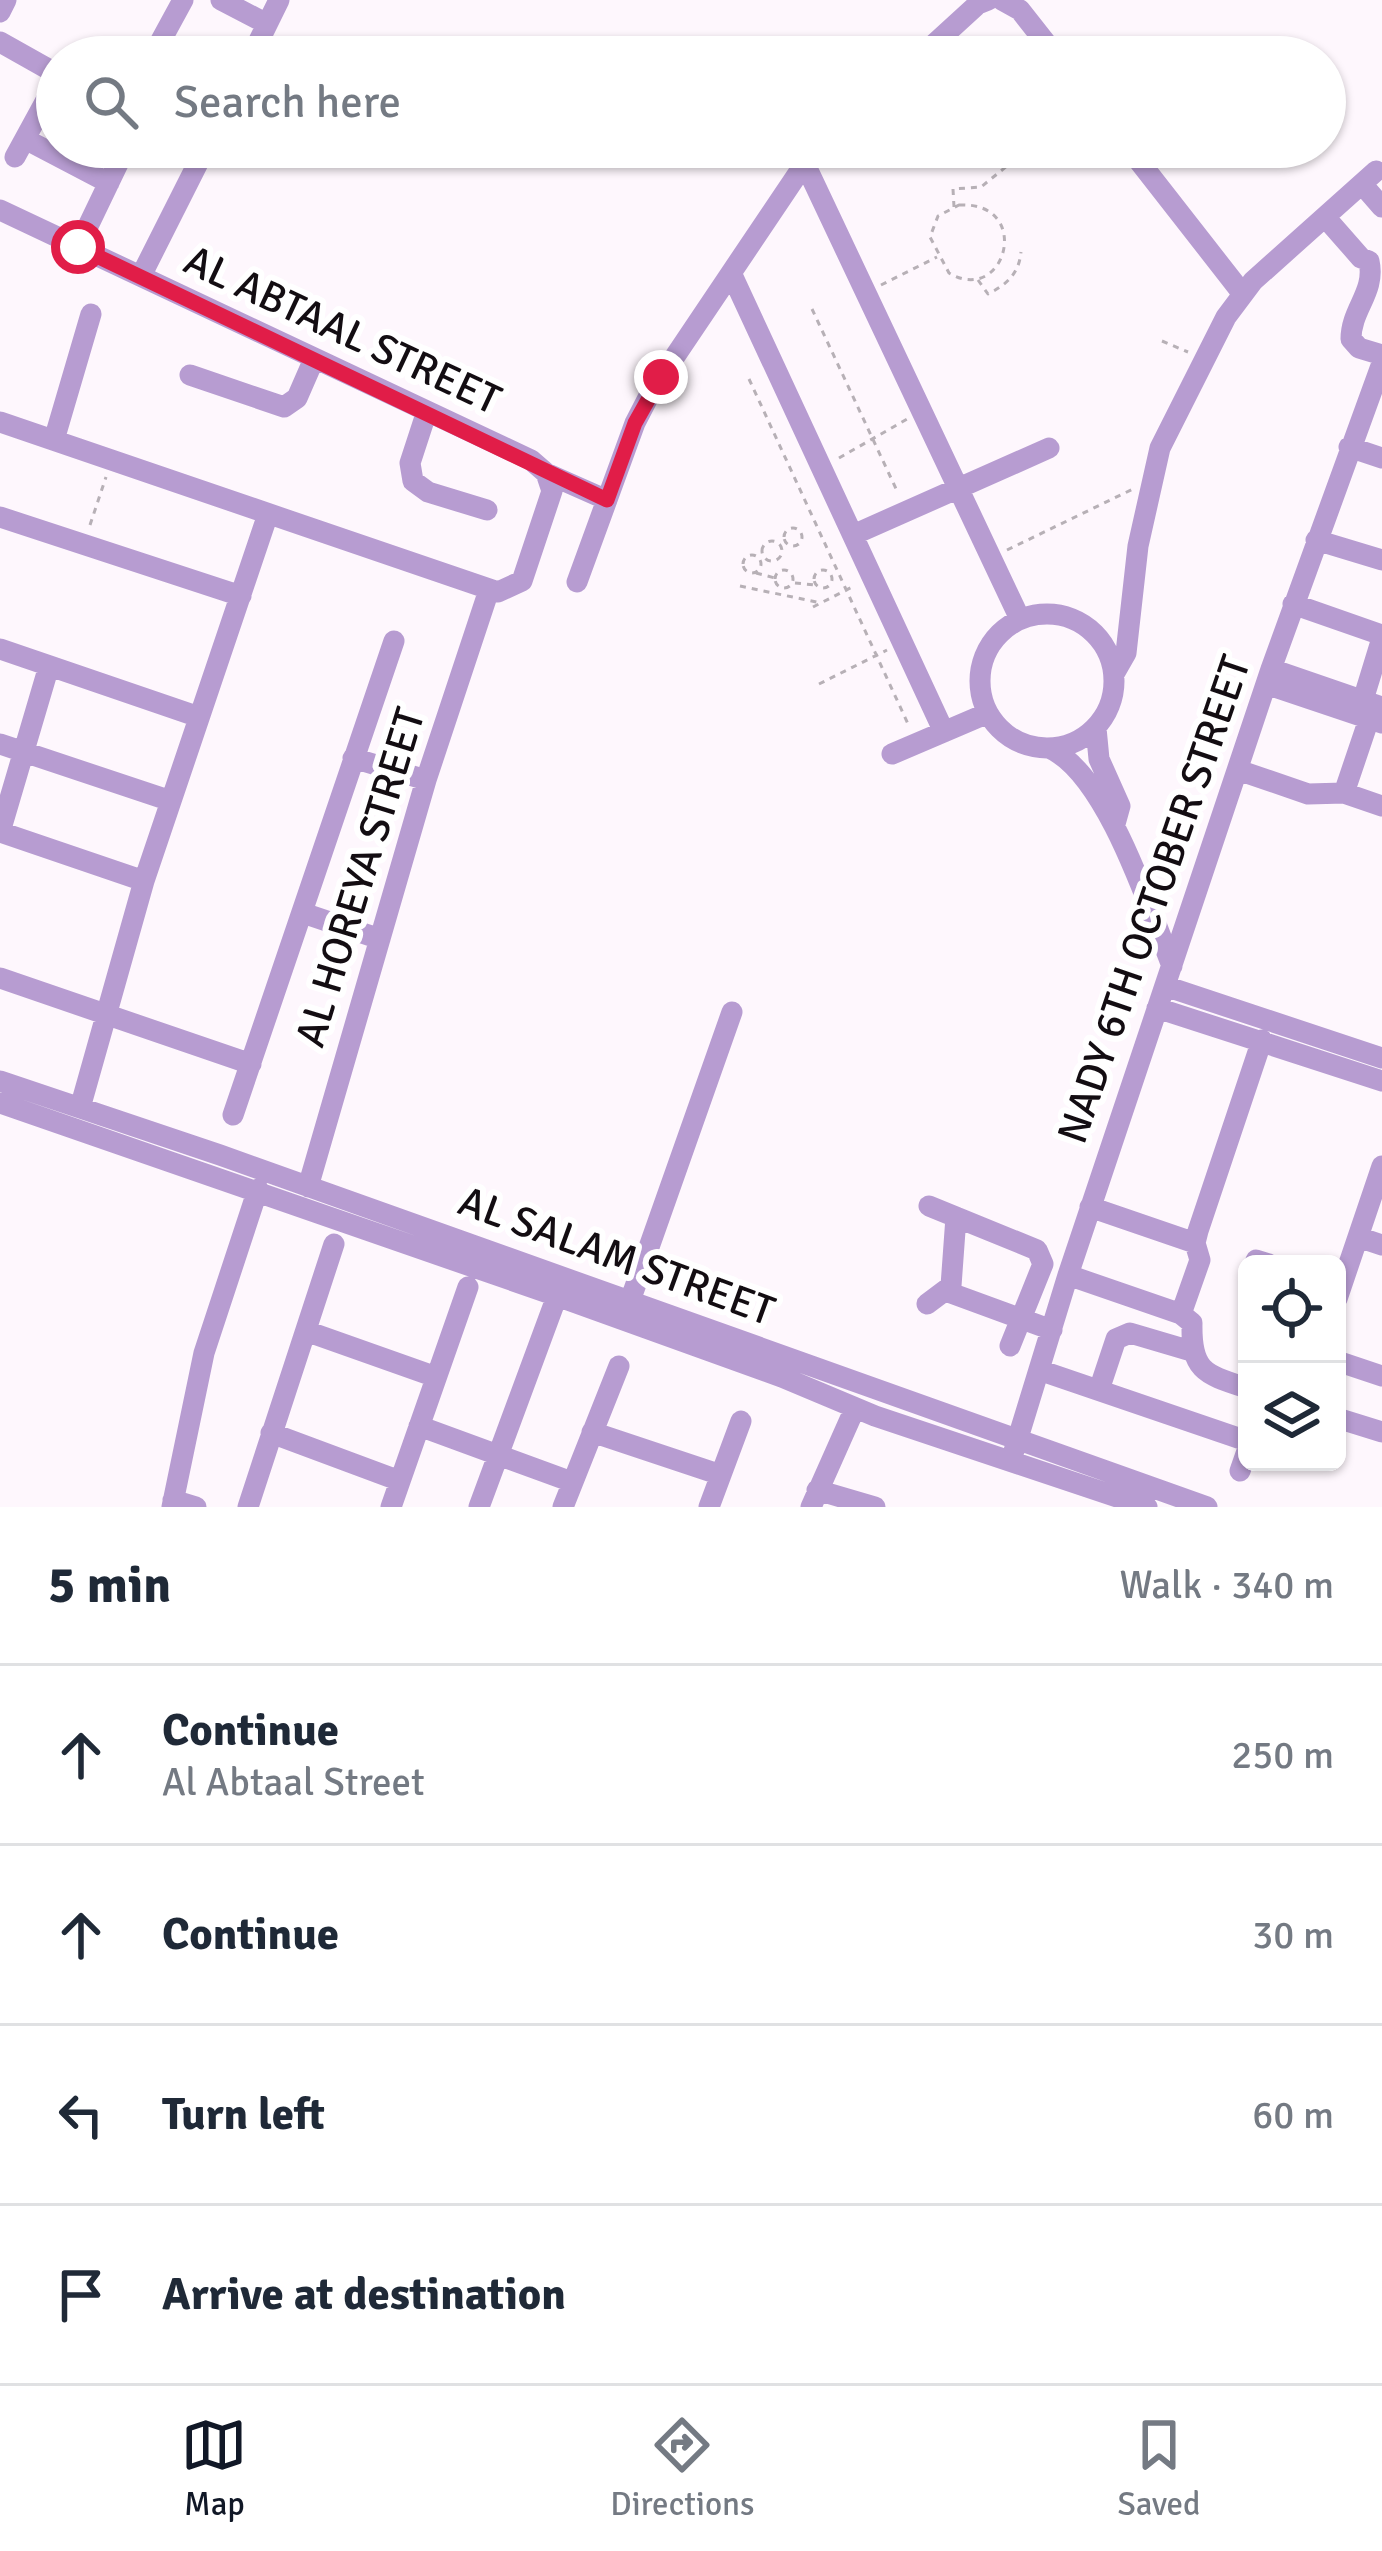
<!DOCTYPE html>
<meta charset="utf-8">
<style>
:root{--surface:#fff;--page:#f2f2f3;--text:#1f2937;--muted:#747a83;--line:#e0e1e3;--accent:#111827}
body{margin:0;font-family:Signika,sans-serif;background:var(--page);color:var(--text)}
.controls{position:absolute;right:36px;bottom:36px;display:grid;overflow:hidden;border-radius:18px;box-shadow:0 3px 9px #0004}
.controls button{width:108px;height:108px;display:grid;place-items:center;padding:0;border:0;border-bottom:3px solid var(--line);background:var(--surface);color:var(--text);font:60px sans-serif}
.stop{position:absolute;width:36px;height:36px;margin:-27px;border:9px solid #e11d48;border-radius:50%;background:#fff}
.stop.end{background:#e11d48;border-color:#fff;box-shadow:0 3px 12px #0008}
.list{margin:0;padding:0;list-style:none}
h2{display:flex;justify-content:space-between;align-items:center;height:156px;margin:0;padding:0 48px;font-size:51px}
h2 small{font-size:39px;font-weight:400;color:var(--muted)}
.list li{display:grid;grid-template-columns:78px 1fr auto;gap:36px;align-items:center;box-sizing:border-box;height:180px;padding:0 48px;border-top:3px solid var(--line)}
.list b{display:block;font-size:45px;white-space:nowrap}
.list p{margin:0;font-size:39px;white-space:nowrap;color:var(--muted)}
.list em{font-size:39px;font-style:normal;color:var(--muted)}
.icon{flex:none;width:66px;height:66px;fill:none;stroke:currentColor;stroke-width:2;stroke-linecap:round;stroke-linejoin:round}
.map{position:relative;flex:none;width:1382px;height:1507px;overflow:hidden}
.search{position:absolute;background:var(--surface);box-shadow:0 3px 9px #0004;left:36px;right:36px;top:36px;height:132px;display:flex;align-items:center;gap:30px;box-sizing:border-box;padding:0 42px;border-radius:66px;color:var(--muted);font-size:45px}
.sheet{height:876px;background:var(--surface)}
nav{display:flex;justify-content:space-around;align-items:center;box-sizing:border-box;height:168px;border-top:3px solid var(--line);background:var(--surface);font-size:33px;color:var(--muted)}
nav a{display:grid;justify-items:center;gap:6px}
nav .on{color:var(--accent)}
.map>svg:first-child{display:block}
.lines{fill:none;stroke-linecap:round;stroke-linejoin:round}
.path{stroke:#b7b0b6;stroke-width:3;stroke-dasharray:6 6;stroke-linecap:butt}
.minor{stroke:#b79cd1;stroke-width:21}
.route{stroke:#e11d48;stroke-width:15}
.labels{text-anchor:middle;stroke-width:12;stroke-linejoin:round;paint-order:stroke}
.street-label{font-size:42px;fill:#130d12;stroke:#fff}
</style>
<div class="map">
<svg width="1382" height="1507" viewBox="0 0 1382 1507">
<rect width="100%" height="100%" fill="#fef7fd"/>
<g class="lines">
<!-- path -->
<path class="path" d="M959 205C1034 201 1006 307 949 273L930 237 938 216Z
M954 207 953 189 981 187 1007 166
M978 280 988 294C1006 285 1019 274 1021 252
M881 285 937 257
M812 309 898 493
M1162 341 1188 352
M749 379 909 726
M839 458 909 418
M90 525 106 477
M784 537a9 9 0 1 1 18 0a9 9 0 1 1-18 0Z
M762 551a10 10 0 1 1 20 0a10 10 0 1 1-20 0Z
M1007 550 1133 489
M743 564a9 9 0 1 1 18 0a9 9 0 1 1-18 0Z
M814 579a9 9 0 1 1 18 0a9 9 0 1 1-18 0Z
M775 579a9 9 0 1 1 18 0a9 9 0 1 1-18 0Z
M756 573 775 578
M795 583 815 585
M740 586 821 603
M813 607 854 586
M819 684 887 650"/>
<!-- minor -->
<path class="minor" d="M221 0 267 24
M1002 0 1020 10 1057 57
M0 12 6 0
M0 42 57 74
M152 57 183 0
M251 57 279 0
M920 57 978 4 988 0
M25 139 109 183
M1128 147 1242 293
M15 157 57 80
M805 164 1020 619
M1362 184 1382 207
M0 210 531 460 546 473 552 491 522 581 498 592 0 422
M1325 217 1361 258 1369 261C1376 292 1351 309 1351 339L1359 348 1382 355
M78 247 126 147
M732 275 944 732
M141 276 206 147
M190 375 284 407 297 398 314 359
M426 414 410 463 413 481 428 492 487 510
M54 440 91 314
M1349 447 1382 458
M546 473 607 500
M0 517 241 596
M853 535 1049 448
M1316 540 1382 560
M577 582 635 423 651 392 801 169 823 147
M1293 604 1382 635
M980 681a67 67 0 1 1 134 0a67 67 0 1 1-134 0Z
M0 649 199 717
M1271 669 1382 707
M1114 674 1126 653 1138 546 1160 448 1226 317 1253 281 1376 171
M1266 684 1382 723
M1363 700 1382 638
M1096 728 1099 759 1120 806 1115 824
M0 744 171 801
M1049 748C1107 774 1149 908 1172 966
M892 754 988 713
M353 758 426 780
M1238 770 1308 794 1344 793 1382 806
M1344 793 1369 719
M0 832 49 666
M0 832 144 881
M303 913 380 939
M0 978 251 1064
M1165 986 1382 1058
M1157 1008 1382 1081
M0 1081 220 1155 1207 1507
M0 1103 557 1296 782 1377 875 1416 1147 1507
M80 1108 144 881 268 514
M233 1115 394 641
M308 1187 426 780 489 590
M929 1206 1037 1250 1043 1264 1010 1346
M1090 1207 1195 1243
M1358 1237 1382 1245
M1256 1260 1269 1264
M1068 1275 1181 1314 1192 1323C1191 1371 1204 1374 1247 1388
M948 1292 1052 1330
M1337 1299 1382 1166
M630 1301 732 1012
M927 1304 951 1286 956 1217
M1181 1314 1200 1260 1195 1243 1198 1231 1262 1040
M306 1331 436 1377
M1337 1361 1382 1376
M1039 1370 1247 1441
M1099 1390 1116 1339 1130 1333 1191 1351
M1337 1418 1382 1432
M419 1426 572 1482
M592 1432 721 1475
M271 1433 400 1481
M1014 1451 1068 1275 1271 669 1382 363
M1240 1471 1247 1451
M817 1490 875 1507
M173 1500 196 1507
M172 1507 204 1353 258 1189
M248 1507 334 1244
M391 1507 468 1287
M479 1507 557 1296
M563 1507 619 1366
M709 1507 741 1421
M811 1507 855 1408"/>
</g>
<g class="lines">
<!-- route -->
<path class="route" d="M78 247 607 500 635 423 661 377"/>
</g>
<g class="labels">
<!-- street labels -->
<g class="street-label">
<text transform="translate(343 329) rotate(25)" y="15">AL ABTAAL STREET</text>
<text transform="translate(359 877) rotate(-73)" y="15">AL HOREYA STREET</text>
<text transform="translate(1153 899) rotate(-71)" y="15">NADY 6TH OCTOBER STREET</text>
<text transform="translate(617 1255) rotate(20)" y="15">AL SALAM STREET</text>
</g>
</g>
</svg>
<div class="controls">
<button><svg class="icon" aria-label="locate" viewBox="0 0 24 24"><circle cx="12" cy="12" r="6"/><path d="M12 2v4M12 18v4M2 12h4M18 12h4"/></svg></button>
<button><svg class="icon" aria-label="layers" viewBox="0 0 24 24"><path d="M12 4l9 5-9 5-9-5zM3 14l9 5 9-5"/></svg></button>
</div>
<div class="stop" style="left:78px;top:247px"></div>
<div class="stop end" style="left:661px;top:377px"></div>
<div class="search"><svg class="icon" aria-label="search" viewBox="0 0 24 24"><circle cx="10" cy="10" r="6"/><path d="M15 15l6 6"/></svg>Search here</div>
</div>
<section class="sheet">
<h2>5 min<small>Walk · 340 m</small></h2>
<ul class="list">
<li><svg class="icon" aria-label="ahead" viewBox="0 0 24 24"><path d="M12 20V5M6 11l6-6 6 6"/></svg><div><b>Continue</b><p>Al Abtaal Street</p></div><em>250 m</em></li>
<li><svg class="icon" aria-label="ahead" viewBox="0 0 24 24"><path d="M12 20V5M6 11l6-6 6 6"/></svg><div><b>Continue</b></div><em>30 m</em></li>
<li><svg class="icon" aria-label="left" viewBox="0 0 24 24"><path d="M17 20v-9H6M10 6l-5 5 5 5"/></svg><div><b>Turn left</b></div><em>60 m</em></li>
<li><svg class="icon" aria-label="arrive" viewBox="0 0 24 24"><path d="M6 21V4h12l-3 4 3 4H6"/></svg><div><b>Arrive at destination</b></div></li>
</ul>
</section>
<nav>
<a class="on"><svg class="icon" aria-label="map" viewBox="0 0 24 24"><path d="M3 6l6-2 6 2 6-2v14l-6 2-6-2-6 2zM9 4v14M15 6v14"/></svg>Map</a>
<a><svg class="icon" aria-label="directions" viewBox="0 0 24 24"><path d="M12 3l9 9-9 9-9-9zM9 14v-3h6M13 9l2 2-2 2"/></svg>Directions</a>
<a><svg class="icon" aria-label="saved" viewBox="0 0 24 24"><path d="M7 4h10v16l-5-4-5 4z"/></svg>Saved</a>
</nav>
